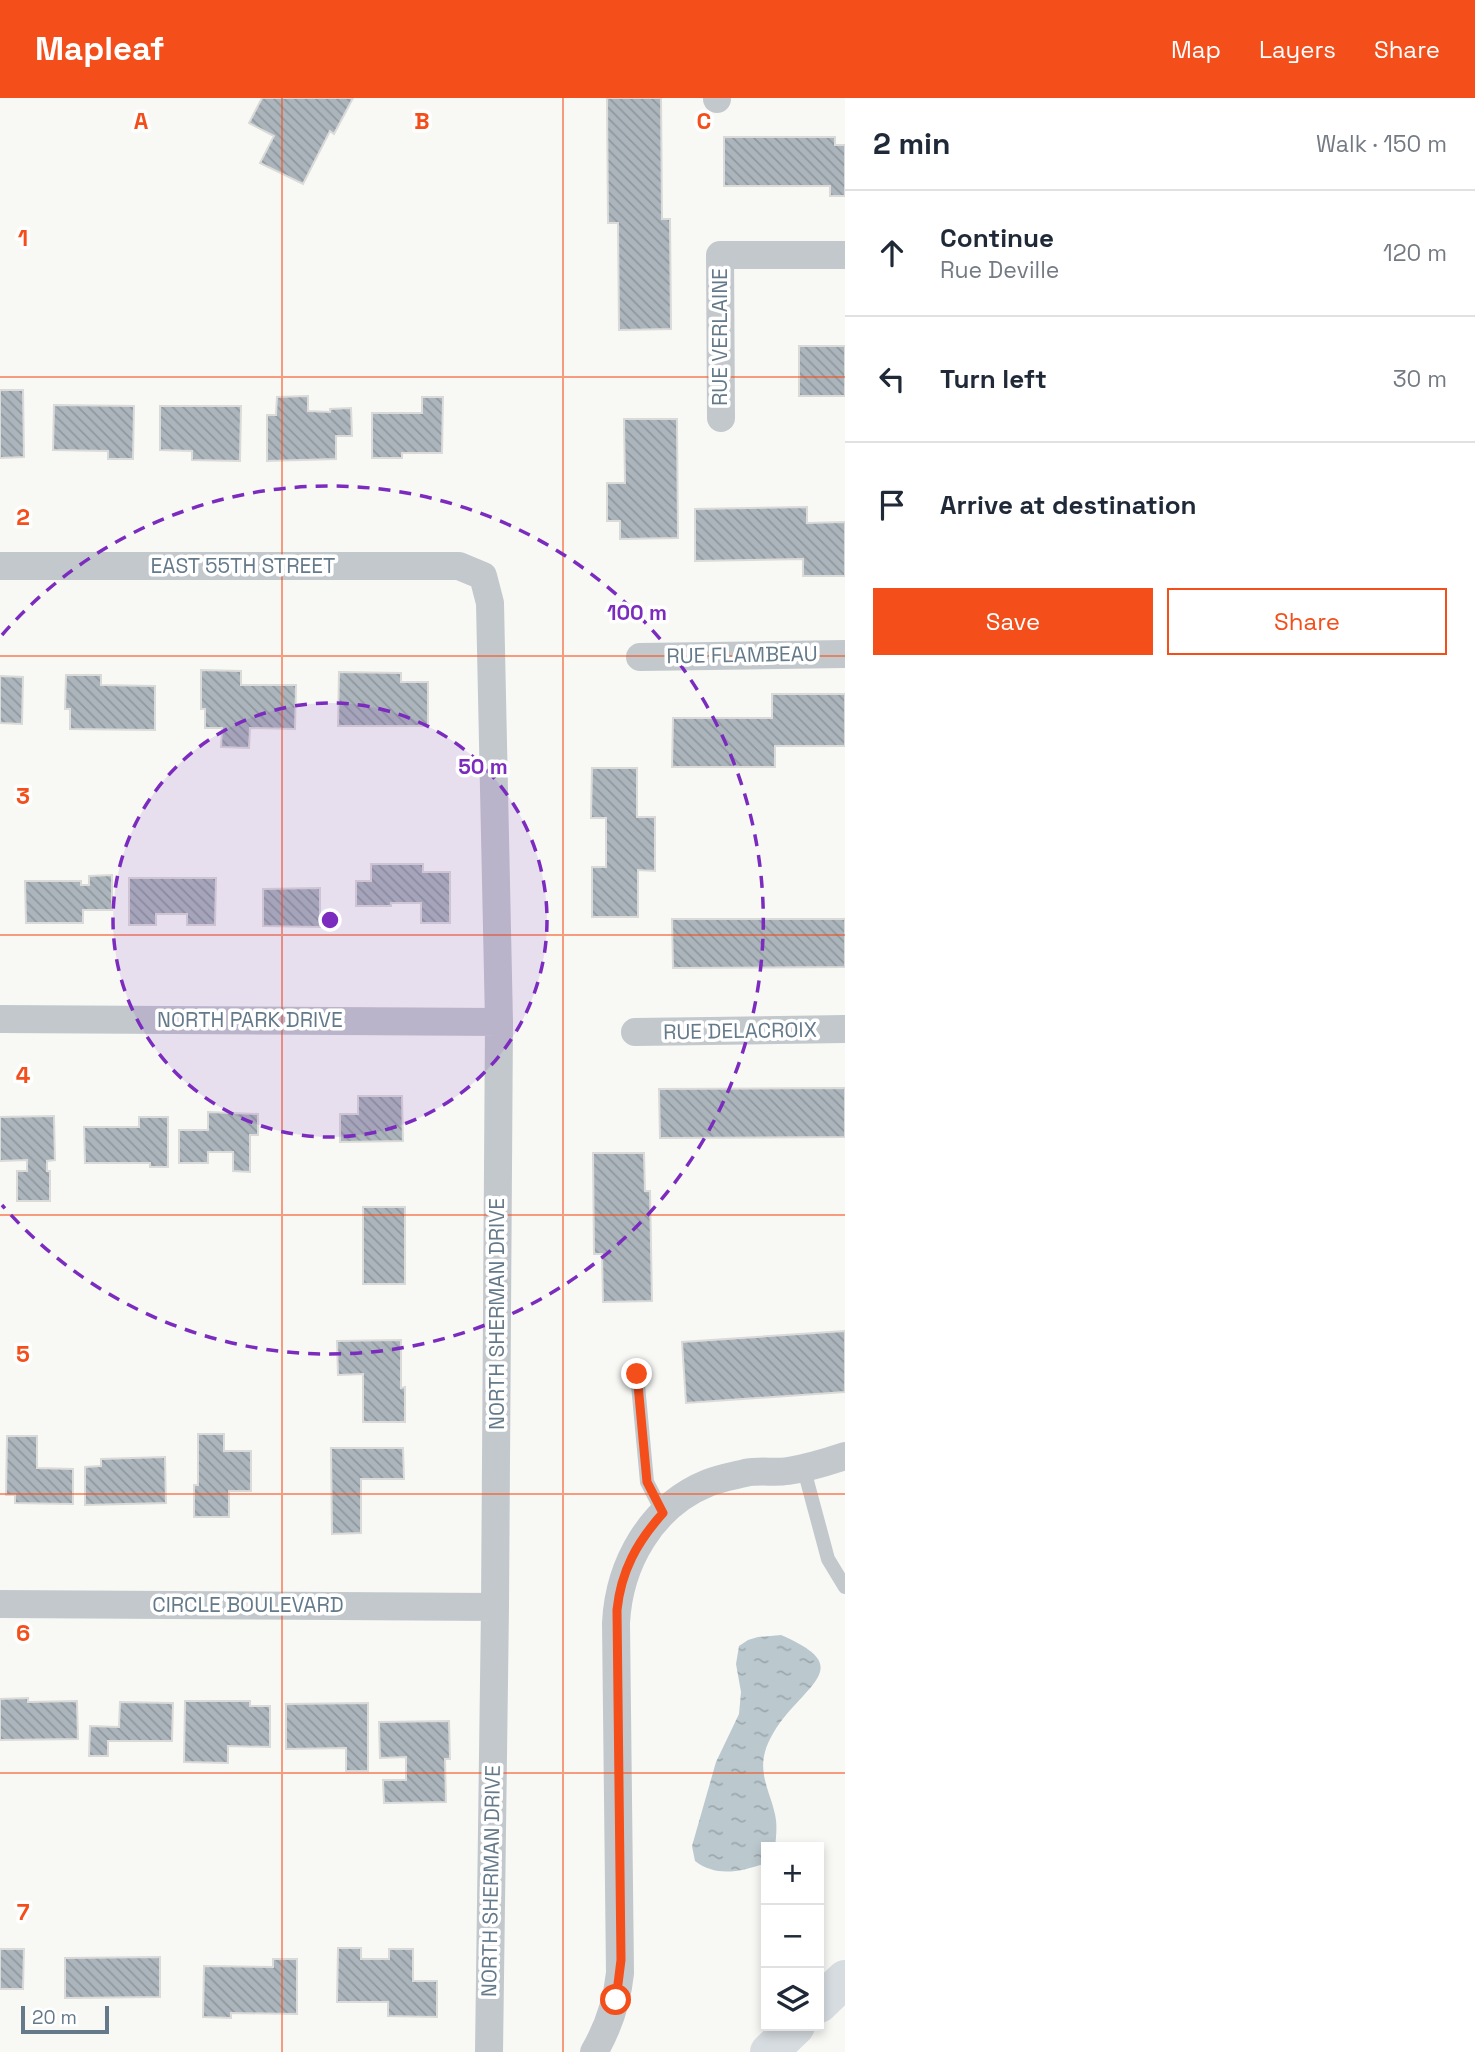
<!DOCTYPE html>
<meta charset="utf-8">
<style>
:root{--surface:#fff;--page:#f2f2f3;--text:#1f2937;--muted:#747a83;--line:#e0e1e3;--accent:#f44e1a}
body{margin:0;font-family:"Space Grotesk",sans-serif;background:var(--page);color:var(--text)}
.controls{position:absolute;right:21px;bottom:21px;display:grid;overflow:hidden;border-radius:0px;box-shadow:0 4px 10px #0003}
.controls button{width:63px;height:63px;display:grid;place-items:center;padding:0;border:0;border-bottom:2px solid var(--line);background:var(--surface);color:var(--text);font:35px sans-serif}
.scale{position:absolute;left:21px;bottom:18px;width:88px;box-sizing:border-box;padding-left:7px;border:4px solid #647989;border-top:0;font-size:19px;line-height:24px;white-space:nowrap;color:#647989;-webkit-text-stroke:5px #fff;paint-order:stroke}
.stop{position:absolute;width:21px;height:21px;margin:-16px;border:5px solid #f44e1a;border-radius:50%;background:#fff}
.stop.end{background:#f44e1a;border-color:#fff;box-shadow:0 2px 7px #0008}
.list{margin:0;padding:0;list-style:none}
h2{display:flex;justify-content:space-between;align-items:center;height:91px;margin:0;padding:0 28px;font-size:30px}
h2 small{font-size:23px;font-weight:400;color:var(--muted)}
.list li{display:grid;grid-template-columns:46px 1fr auto;gap:21px;align-items:center;box-sizing:border-box;height:126px;padding:0 28px;border-top:2px solid var(--line)}
.list b{display:block;font-size:26px;white-space:nowrap}
.list p{margin:0;font-size:23px;white-space:nowrap;color:var(--muted)}
.list em{font-size:23px;font-style:normal;color:var(--muted)}
.actions{display:flex;gap:14px;padding:21px 28px}
.actions a{flex:1;padding:16px 0;border:2px solid var(--accent);border-radius:0px;text-align:center;font-size:24px;color:var(--accent)}
.actions .main{background:var(--accent);color:#fff}
.icon{flex:none;width:38px;height:38px;fill:none;stroke:currentColor;stroke-width:2;stroke-linecap:round;stroke-linejoin:round}
.map{position:relative;flex:none;width:845px;height:1954px;overflow:hidden}
header{display:flex;align-items:center;gap:42px;box-sizing:border-box;height:98px;padding:0 35px;background:var(--accent);color:#fff}
header strong{font-size:33px}
nav{display:flex;gap:38px;margin-inline-start:auto;font-size:24px}
main{display:flex}
aside{flex:1;background:var(--surface)}
.map>svg:first-child{display:block}
.water{fill:url(#water-ripples)}
.building{fill:url(#building-back-hatch);stroke:#dadad8;stroke-width:2}
.lines{fill:none;stroke-linecap:round;stroke-linejoin:round}
.lane{stroke:#c3c8cc;stroke-width:14}
.street{stroke:#c3c8cc;stroke-width:28}
.primary{stroke:#d6dce0;stroke-width:38}
.route{stroke:#f44e1a;stroke-width:9}
.grid{fill:none;stroke:#f44e1a;stroke-width:2;stroke-opacity:0.55}
.ring{fill:none;stroke:#7b2cbf;stroke-width:3.5;stroke-dasharray:12 9}
.labels{text-anchor:middle;stroke-width:7;stroke-linejoin:round;paint-order:stroke}
.street-label{font-size:21px;fill:#647989;stroke:#fff}
.grid-label{font-size:23px;text-anchor:middle;font-weight:bold;fill:#f44e1a;stroke:#fff;stroke-width:7;stroke-linejoin:round;paint-order:stroke}
.centre{fill:#7b2cbf;stroke:#fff;stroke-width:3.5}
.ring-label{font-size:21px;text-anchor:middle;font-weight:bold;fill:#7b2cbf;stroke:#fff;stroke-width:7;stroke-linejoin:round;paint-order:stroke}
</style>
<header>
<strong>Mapleaf</strong>
<nav><a>Map</a><a>Layers</a><a>Share</a></nav>
</header>
<main>
<div class="map">
<svg width="845" height="1954" viewBox="0 0 845 1954">
<defs>
<pattern id="water-ripples" width="26" height="14" patternUnits="userSpaceOnUse" patternTransform="scale(1.75)"><rect width="26" height="14" fill="#bbc9ce"/><path d="M2 4q2-2 4 0t4 0M15 11q2-2 4 0t4 0" fill="none" stroke="#9ca8ad"/></pattern>
<pattern id="building-back-hatch" width="6" height="6" patternUnits="userSpaceOnUse" patternTransform="scale(1.75)"><rect width="6" height="6" fill="#abb5bb"/><path d="M-1 5l2 2M0 0l6 6M5-1l2 2" fill="none" stroke="#8f989e"/></pattern>
</defs>
<rect width="100%" height="100%" fill="#f8f9f5"/>
<!-- water -->
<path class="water" d="M781 1537C845 1565 820 1578 786 1617 778 1626 768 1642 765 1654 758 1679 773 1699 776 1722 777 1731 776 1741 775 1749H766V1765C742 1773 717 1780 695 1763L692 1748 716 1664 739 1616 741 1594 736 1566 739 1548 748 1542 758 1539Z"/>
<!-- building -->
<path class="building" d="M262 0H353L334 36 330 33 303 86 260 65 274 38 249 25Z
M607 0H661L662 121H670L671 231 619 232 618 125H608Z
M724 39H835V47H845V98H830V88H724Z
M799 248H845V298H799Z
M0 292H23L24 359 0 360Z
M308 298V313L330 314V311L351 310 352 338H336V361L267 363V317H276L277 299Z
M422 299H443L442 355H402V360H372V315H422Z
M54 307 134 308 133 361H108V353L53 352Z
M160 308H241L240 363 192 362V353L160 352Z
M624 321H677L678 440 620 441V423H607V385H625Z
M807 409V425L845 424V478H803V461L695 463V411Z
M201 572 241 573V587H296L295 631 250 630 249 650 221 649 222 630H205V611H201Z
M339 574 401 575V584H428V628H338Z
M66 577H101V587L155 588V632L70 631V611H65Z
M0 578 23 579 22 626 0 625Z
M772 596H845V648H775V669H672L673 620H772Z
M592 670H637V719H655V773L638 772V819H592V769H606V720H591Z
M371 766H423V774H450V825H421V805H391V808H356V783H371Z
M112 777V812H83V825H26L25 783H81V787H89V778Z
M129 780H216L215 827H187V816H156V827H129Z
M320 790V829L263 828V791Z
M672 821H845V869L673 870Z
M845 990V1039L660 1040 659 991Z
M358 998H402L403 1043 340 1044V1016H358Z
M208 1014 258 1016V1037H250V1074L233 1073V1054H208V1065H179V1032H208Z
M54 1018 55 1062 47 1063V1073H50V1103H17V1073H27V1062L0 1063V1019Z
M139 1019H168V1069H150V1065H85L84 1029H139Z
M593 1055H644L645 1093H650L652 1203 603 1204 602 1156H594Z
M363 1109H405V1186H363Z
M845 1233V1294L686 1305 682 1244Z
M401 1242V1290L405 1289V1324H363V1276L338 1277 337 1243Z
M198 1336H224V1353H251V1393H229V1419H194V1387H198Z
M7 1338H37V1370L73 1371V1406L15 1405V1397H6Z
M331 1350H403L404 1381H361V1435L332 1436Z
M165 1359 166 1405 85 1407V1369L101 1368V1361Z
M28 1600V1604L77 1603 78 1641 0 1642V1601Z
M185 1603H250V1608H270V1649L228 1648V1665L184 1664Z
M120 1604 173 1605 172 1643H108V1658H89L90 1628 119 1629Z
M368 1605V1673H346V1650L286 1651V1606Z
M449 1623 450 1661H445L446 1704 384 1705 383 1682H406V1659L380 1660 379 1624Z
M338 1850H361V1861H389V1851H413V1883H437V1919L388 1918V1904H337Z
M0 1851H24L23 1891H0Z
M160 1859V1899L65 1900V1860Z
M273 1861H297V1916L231 1915V1920L203 1919 204 1868 273 1869Z"/>
<g class="lines">
<!-- lane -->
<path class="lane" d="M637 1276 647 1384 663 1415
M803 1368 828 1461 845 1489"/>
<!-- street -->
<path class="street" d="M717 0V1
M721 320 720 157H845
M0 468H459L483 478 490 505 499 924 495 1509 489 1954
M640 559 845 556
M0 921 499 924
M635 934 845 931
M0 1506 495 1509
M594 1954C608 1930 617 1904 620 1875L616 1525C619 1466 651 1408 708 1385 720 1380 733 1378 745 1375 759 1372 774 1375 788 1373 807 1370 827 1364 845 1358"/>
<!-- primary -->
<path class="primary" d="M819 1906 845 1881
M769 1954 796 1928"/>
</g>
<g class="lines">
<!-- route -->
<path class="route" d="M616 1902 621 1862 617 1512C621 1473 637 1444 663 1415L647 1384 637 1276"/>
</g>
<!-- grid -->
<path class="grid" d="M282 0V1954M563 0V1954M0 279H845M0 558H845M0 837H845M0 1117H845M0 1396H845M0 1675H845"/>
<!-- distance rings -->
<circle cx="330" cy="822" r="217" fill="#7b2cbf" fill-opacity=".12"/>
<g class="ring">
<circle cx="330" cy="822" r="217"/>
<path d="M2 537A434 434 0 1 1 2 1107"/>
</g>
<g class="labels">
<!-- street labels -->
<g class="street-label">
<text transform="translate(720 239) rotate(-90)" y="7">RUE VERLAINE</text>
<text x="243" y="475">EAST 55TH STREET</text>
<text transform="translate(742 557) rotate(-1)" y="7">RUE FLAMBEAU</text>
<text x="250" y="929">NORTH PARK DRIVE</text>
<text transform="translate(740 933) rotate(-1)" y="7">RUE DELACROIX</text>
<text transform="translate(497 1216) rotate(-90)" y="7">NORTH SHERMAN DRIVE</text>
<text x="248" y="1514">CIRCLE BOULEVARD</text>
<text transform="translate(491 1783) rotate(-89)" y="7">NORTH SHERMAN DRIVE</text>
</g>
</g>
<g class="grid-label">
<text x="141" y="31">A</text>
<text x="422" y="31">B</text>
<text x="704" y="31">C</text>
<text x="23" y="148">1</text>
<text x="23" y="427">2</text>
<text x="23" y="706">3</text>
<text x="23" y="985">4</text>
<text x="23" y="1264">5</text>
<text x="23" y="1543">6</text>
<text x="23" y="1822">7</text>
</g>
<circle cx="330" cy="822" r="10" class="centre"/>
<g class="ring-label">
<text x="637" y="522">100 m</text>
<text x="483" y="676">50 m</text>
</g>
</svg>
<div class="controls">
<button>+</button>
<button>−</button>
<button><svg class="icon" aria-label="layers" viewBox="0 0 24 24"><path d="M12 4l9 5-9 5-9-5zM3 14l9 5 9-5"/></svg></button>
</div>
<div class="scale">20 m</div>
<div class="stop" style="left:616px;top:1902px"></div>
<div class="stop end" style="left:637px;top:1276px"></div>
</div>
<aside>
<h2>2 min<small>Walk · 150 m</small></h2>
<ul class="list">
<li><svg class="icon" aria-label="ahead" viewBox="0 0 24 24"><path d="M12 20V5M6 11l6-6 6 6"/></svg><div><b>Continue</b><p>Rue Deville</p></div><em>120 m</em></li>
<li><svg class="icon" aria-label="left" viewBox="0 0 24 24"><path d="M17 20v-9H6M10 6l-5 5 5 5"/></svg><div><b>Turn left</b></div><em>30 m</em></li>
<li><svg class="icon" aria-label="arrive" viewBox="0 0 24 24"><path d="M6 21V4h12l-3 4 3 4H6"/></svg><div><b>Arrive at destination</b></div></li>
</ul>
<div class="actions"><a class="main">Save</a><a>Share</a></div>
</aside>
</main>
